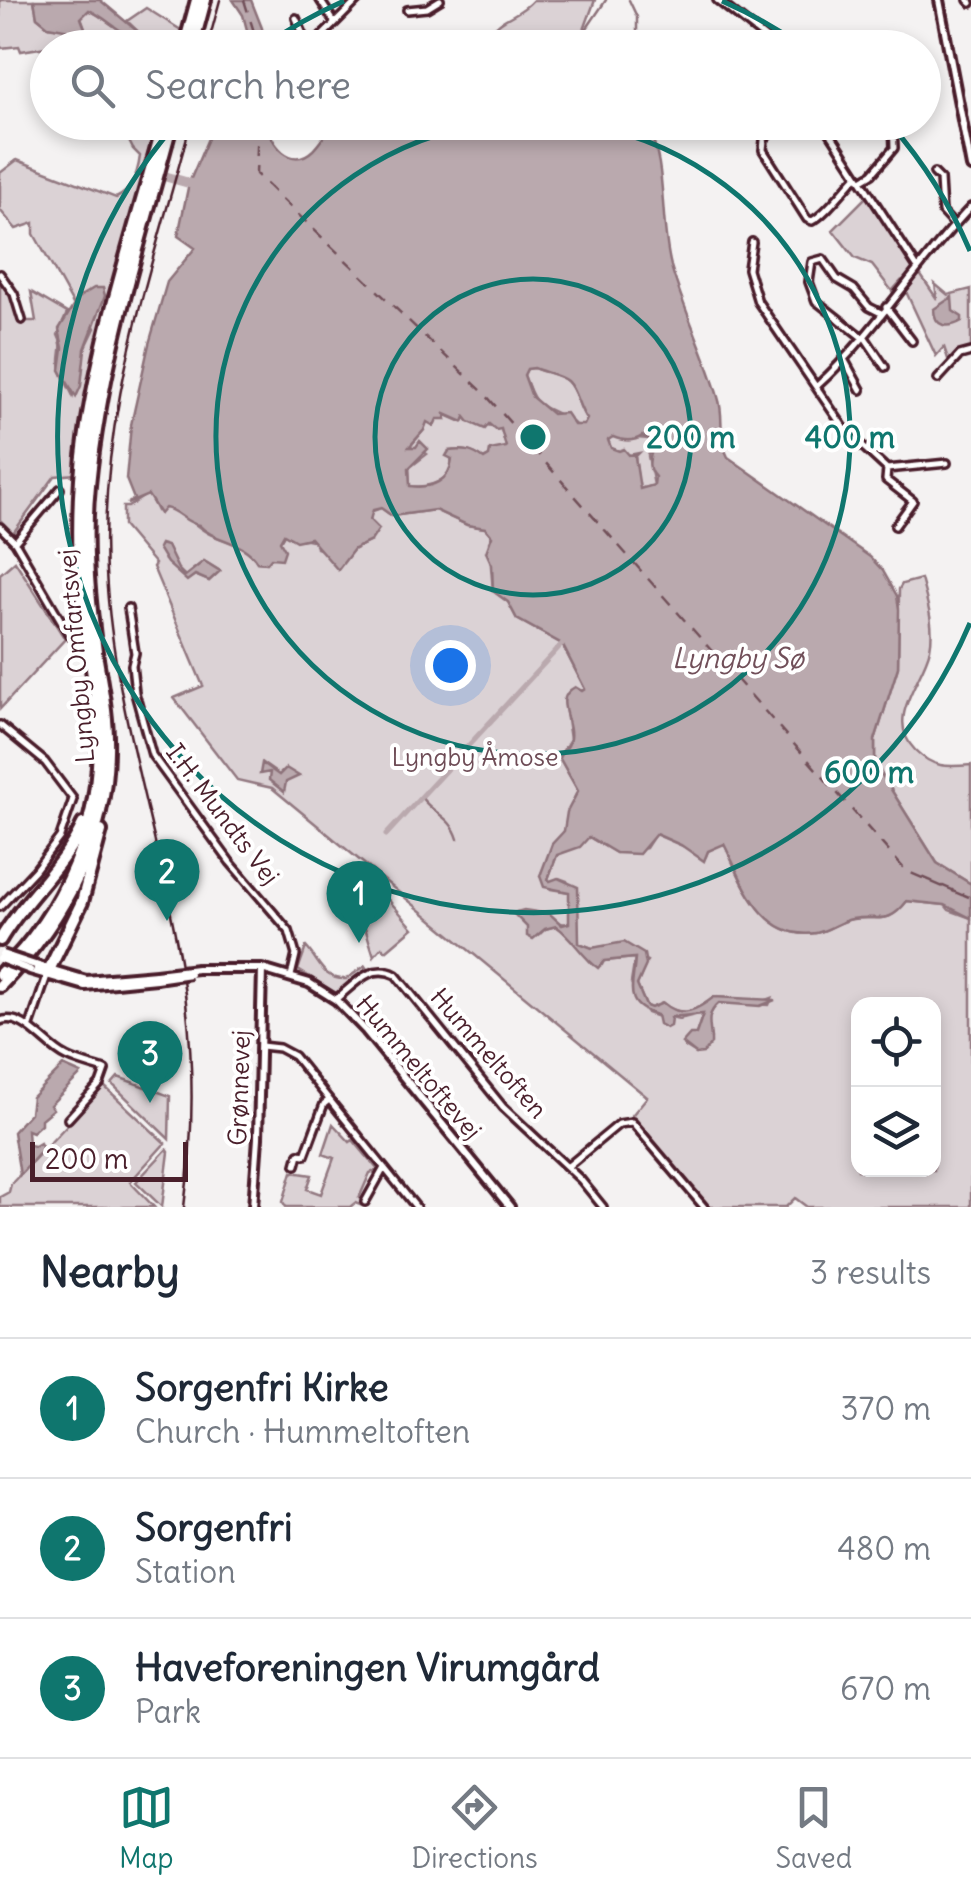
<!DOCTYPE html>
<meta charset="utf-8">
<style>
:root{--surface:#fff;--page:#f6f6f7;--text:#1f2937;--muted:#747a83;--line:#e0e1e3;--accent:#0f766e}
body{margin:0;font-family:Delius,sans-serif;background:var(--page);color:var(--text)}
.controls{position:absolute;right:30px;bottom:30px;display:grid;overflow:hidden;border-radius:20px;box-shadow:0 5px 15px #0003}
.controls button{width:90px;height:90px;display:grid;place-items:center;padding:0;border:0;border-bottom:2px solid var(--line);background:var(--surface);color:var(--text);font:50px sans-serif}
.scale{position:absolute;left:30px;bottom:25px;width:158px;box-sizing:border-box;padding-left:10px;border:5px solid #4a1f2b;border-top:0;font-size:28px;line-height:35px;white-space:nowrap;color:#4a1f2b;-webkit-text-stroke:8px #fff;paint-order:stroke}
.you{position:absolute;left:450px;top:665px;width:35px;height:35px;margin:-25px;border:8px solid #fff;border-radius:50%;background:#1a73e8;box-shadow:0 0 0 15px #1a73e833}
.badge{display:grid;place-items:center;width:65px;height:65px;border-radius:50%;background:var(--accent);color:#fff;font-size:32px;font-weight:700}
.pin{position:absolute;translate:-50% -82px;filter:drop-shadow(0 2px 5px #0008)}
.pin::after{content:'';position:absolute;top:52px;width:35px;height:30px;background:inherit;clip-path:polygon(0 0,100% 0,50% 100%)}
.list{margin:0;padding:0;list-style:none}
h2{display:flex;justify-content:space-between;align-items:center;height:130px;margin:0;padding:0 40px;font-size:42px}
h2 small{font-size:32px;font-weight:400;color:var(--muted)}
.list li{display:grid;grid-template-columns:65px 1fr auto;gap:30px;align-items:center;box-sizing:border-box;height:140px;padding:0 40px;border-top:2px solid var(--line)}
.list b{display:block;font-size:38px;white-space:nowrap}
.list p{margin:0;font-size:32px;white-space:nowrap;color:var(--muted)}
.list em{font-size:32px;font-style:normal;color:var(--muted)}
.icon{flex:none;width:55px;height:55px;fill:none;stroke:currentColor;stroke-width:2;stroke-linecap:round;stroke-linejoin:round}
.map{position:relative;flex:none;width:971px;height:1207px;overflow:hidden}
.search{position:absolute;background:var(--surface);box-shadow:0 5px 15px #0003;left:30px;right:30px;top:30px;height:110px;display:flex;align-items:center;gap:25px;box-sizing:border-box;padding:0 35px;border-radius:55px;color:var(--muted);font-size:38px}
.sheet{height:550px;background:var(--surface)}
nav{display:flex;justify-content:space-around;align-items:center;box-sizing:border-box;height:140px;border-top:2px solid var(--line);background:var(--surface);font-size:28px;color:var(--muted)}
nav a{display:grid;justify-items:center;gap:5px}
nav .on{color:var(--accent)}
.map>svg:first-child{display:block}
.green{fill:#dbd2d5;stroke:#927880;stroke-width:2.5;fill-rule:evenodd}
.water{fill:#baa9ae;stroke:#8d727a;stroke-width:2.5;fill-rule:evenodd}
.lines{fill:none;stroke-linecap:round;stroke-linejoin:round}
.stream{stroke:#8d727a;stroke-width:2.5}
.canal{stroke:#baa9ae;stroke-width:5}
.river{stroke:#baa9ae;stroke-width:10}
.ferry{stroke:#714f59;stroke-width:2.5;stroke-dasharray:12 10;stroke-linecap:butt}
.minor-casing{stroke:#4a1f2b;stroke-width:12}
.tertiary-casing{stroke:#4a1f2b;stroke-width:14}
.motorway-casing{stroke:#4a1f2b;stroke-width:18}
.minor{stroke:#fff;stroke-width:5}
.tertiary{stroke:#fff;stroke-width:6}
.motorway{stroke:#fff;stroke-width:10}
.tram{stroke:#4a1f2b;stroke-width:2.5}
.tertiary-bridge-casing{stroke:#4a1f2b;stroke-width:14;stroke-linecap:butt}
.tertiary-bridge{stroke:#fff;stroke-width:6}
.ring{fill:none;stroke:#0f766e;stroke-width:5}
.labels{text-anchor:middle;stroke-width:8;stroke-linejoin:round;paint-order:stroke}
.street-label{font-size:25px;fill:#4a1f2b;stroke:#fff}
.park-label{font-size:25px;fill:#6e4c56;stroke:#fff}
.water-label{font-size:28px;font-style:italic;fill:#714f59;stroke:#fff}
.centre{fill:#0f766e;stroke:#fff;stroke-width:5}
.ring-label{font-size:30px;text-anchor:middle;font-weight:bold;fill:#0f766e;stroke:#fff;stroke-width:8;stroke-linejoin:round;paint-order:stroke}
</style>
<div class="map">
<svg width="971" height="1207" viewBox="0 0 971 1207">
<rect width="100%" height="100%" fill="#f4f2f2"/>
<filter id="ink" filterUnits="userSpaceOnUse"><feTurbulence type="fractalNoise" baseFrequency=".01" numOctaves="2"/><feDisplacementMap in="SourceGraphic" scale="20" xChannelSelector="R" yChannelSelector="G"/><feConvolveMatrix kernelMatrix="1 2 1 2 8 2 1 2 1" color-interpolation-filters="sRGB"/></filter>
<g filter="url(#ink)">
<!-- green -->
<path class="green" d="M0 0H34L37 17 48 26 65 28 71 43 21 51 19 46 0 48Z
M533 0H595L584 30 526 47 432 48 488 35C503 15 518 17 533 0Z
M146 8 181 30 176 47H92L81 17 89 10C109 18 128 42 148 41L127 21Z
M120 123H157L89 388 75 474 55 476 13 533 0 520V278L16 302 21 321H36L31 292 67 313 58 335C64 347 60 350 60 362 60 376 68 384 73 396L85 349 95 328 79 297 73 304 34 234V223L16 229 0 210V173L17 160 116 198C132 191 138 172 140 156L133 149Z
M867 196 937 299 935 284 948 295 971 289V350L962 351 949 362 944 347 936 356 901 281 892 291 872 265 855 258 833 230Z
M534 368C543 372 560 374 567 381 577 390 578 408 587 420L584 425C568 425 581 427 569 420 539 402 537 413 524 375L527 369Z
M444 414 462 422 464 416 469 422 501 429 506 447 483 459C472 450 463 449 449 451 460 477 433 489 410 486L409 468 427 454 417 447 409 448 424 430 426 422 435 421Z
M613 436 649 439 653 445 648 456 654 485 639 489 635 457 611 448 608 440Z
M146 495H149L157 511C161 510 165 507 169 508 184 512 197 528 210 534 226 541 248 545 257 562L267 563 284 534 316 541 317 548 346 558 354 549 371 541 370 512 381 508 392 516 435 510 467 525 485 528 492 536 489 542 493 591 508 602 517 619 562 644 585 689 564 699 570 739 559 757 578 791C569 803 571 817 564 831 557 847 546 860 540 876L551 889 569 892 571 902 569 923C552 927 537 907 517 912L541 933 545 929 556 926 569 935 593 965H602L604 961 635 958 631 983 647 1013 670 1021 671 1017 679 1019 703 1013 696 1034 685 1047 696 1054 711 1038C707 1023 706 1014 719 1003L769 1005 772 998 764 1001 714 997C698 1014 681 1018 663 1003L651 1008 646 1006 637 985 647 961 608 946 592 948 579 943 577 909 567 881 559 878 550 882 548 879 557 855 589 837 616 853 646 848 655 834 706 856 708 851 724 843C742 882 763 941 816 933 828 931 840 921 852 919 878 915 887 927 907 901L945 905 949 910 971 918V1207H807L795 1198 786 1207H706L641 1126 629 1119 647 1097 272 788 237 780 174 698 203 686 153 567 155 564 123 526V507H128ZM164 559 185 576 204 561 220 571 209 581 195 575 187 580ZM858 1004H934V1170H858Z
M15 561 65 639 0 709V574Z
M921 579C927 602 935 625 930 649 923 681 884 718 915 750 933 768 946 767 971 765V884L937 863 875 764V740L898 667 899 589 902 584Z
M386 897 413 928 386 951 382 947 374 956 363 921Z
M306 947C320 962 323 980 346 979L365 966 367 969 338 994 298 970Z
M118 1077 170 1096 169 1139 112 1084Z
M104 1086 165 1143 130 1182 154 1207H0V1197L9 1192 11 1184Z
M333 1124 350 1142 353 1140 378 1170 370 1173 359 1198 362 1200 360 1205 355 1203 350 1207H286L283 1202 292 1172 312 1175 307 1189 321 1194 334 1158 323 1154Z
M167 1149 169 1152 162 1207 136 1182Z"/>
<!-- water -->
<path class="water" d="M34 0H100L149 41C128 42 109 19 89 10L81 18 92 47H79L70 30 48 26 37 17Z
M233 0H251L262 28 265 47 251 45 243 15Z
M584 30 594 39 596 47H526Z
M215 122 267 123C270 143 291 171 313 150 321 142 327 131 334 123H646C668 164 659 219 671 266 684 311 705 352 718 397 725 417 717 437 728 457L870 557 883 571 897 596 899 609 898 667 875 740V764L937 863 971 884V918L945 905 907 901C887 927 879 914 852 919 840 921 829 931 816 933 761 941 743 881 724 844L708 851 704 861 681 845 656 834 639 854 616 853 589 837 580 847 557 855 548 879 550 881 558 878 578 887 579 943 592 948 624 942 644 954 646 965 637 985 646 1006 651 1008 663 1003C681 1019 697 1010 714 997L775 1000 760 1006 719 1003C703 1017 712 1027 711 1044L703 1053 696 1054 682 1043 690 1034H696L703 1014 671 1017 670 1026 666 1028 659 1024 657 1015C621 1005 634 985 635 958L604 961 598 968C581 956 573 938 556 926L545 929 533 939 527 936V927L514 914 517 912 524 910 550 914 562 925 569 923V892L544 887 540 876 552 844 564 831 567 812 578 791 559 757C562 752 568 748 569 743 576 723 551 699 575 687L582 691 585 689 562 644 517 619 508 602 493 591 492 565 486 552 492 536 485 528 467 525 435 510 392 516 381 508 373 510 370 520 379 529 371 541 354 549 338 570 310 538 296 541 284 534 280 541 285 550 282 559 271 558 267 563 257 562C244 540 214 542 199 525 185 523 178 510 165 508L160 514 148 495 127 504 134 499 126 479 131 425 149 344 167 282 195 248 178 236 189 183ZM534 368C543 372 560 375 567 381 577 390 578 408 587 419L584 425H574L566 413 552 414 532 397 524 375 527 369ZM445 414 463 422 465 417 469 422 485 429 489 424 496 430 501 429 506 447 490 450 489 456 484 459C472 450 463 449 449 451L446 456 452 459C450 481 432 489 410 486L409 468 428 449 420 441 416 447H409L424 430 427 422 434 426 437 419H446ZM642 436 649 439 653 445C651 456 645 467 655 477L654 485 640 489 635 457 639 453 629 455 624 449 619 451 611 448 608 440 613 437C623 441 634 442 642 436Z
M94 288H103L105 296 85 349 81 386 76 397 60 370 63 348 59 329 79 297Z
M952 297 953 311 962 317V321C948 329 934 327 934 309Z
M160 544 167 546 178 569 185 576 204 561 220 571 209 581 195 575 187 581 167 563 158 548Z
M262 763 279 775 286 768 299 776 286 782 284 792 269 780 270 772 260 774Z
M63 1066 81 1074 50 1105 53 1109 41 1119V1124L32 1132 27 1130 28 1145 35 1146 40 1143 43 1149 20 1175 13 1132 30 1113 32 1097Z"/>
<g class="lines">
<!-- stream -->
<path class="stream" d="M629 0 637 17V34
M585 31 606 0
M421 797C434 815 451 816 458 839"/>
<!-- canal -->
<path class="canal" d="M386 835 562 644"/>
<!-- river -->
<path class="river" d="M164 176 189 183"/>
<!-- ferry -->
<path class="ferry" d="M244 0 259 48
M258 122 256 174 484 393 906 871 971 899
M922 877 969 897"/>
<!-- minor casing -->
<g class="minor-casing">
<path id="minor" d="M320 0 335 23
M717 0 778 48
M968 0 971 3
M407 10 427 8 440 0
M296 18 309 48
M319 38 328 48
M310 48 358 0
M779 122 764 140 763 150 807 219 812 221C825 215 845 188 857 176
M823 122 917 267
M934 173 940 179 942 212 954 225
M862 180 872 174 894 148 893 122
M752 242 748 269 758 302 846 431 887 469 947 463
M0 274 14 294 22 320
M886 307 912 341
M864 336 885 367
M863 338 816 301 809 282 812 262 823 259 837 279 854 289 869 307 881 313
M845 361 861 390
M938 379 960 355 971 352
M817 386C875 333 916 264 971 207
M887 469 886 480 913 501 895 526
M0 527 15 542 70 636
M15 542 60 489
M128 608 135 653 132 665 135 693 152 755 230 862 289 931 296 955 291 976
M0 725 45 762 73 799 60 837 35 870 0 907
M336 999C355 984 371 962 396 975L503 1107 581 1180 603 1207
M0 1021C25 1012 45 1047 67 1057 79 1063 93 1066 105 1070L100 1084 68 1119
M30 1026 48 973
M261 1046 279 1048 294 1056 416 1207
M296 1165 299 1154 305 1155 324 1104 329 1100
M567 1167 619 1124 632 1122 704 1207
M365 1202 384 1168"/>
</g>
<!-- tertiary casing -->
<g class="tertiary-casing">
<path id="tertiary" d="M939 0 971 167
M35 965 86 980 156 974
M197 969H262L309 983 336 1000 366 1031 510 1207
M30 970 85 986 156 979
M253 1207 258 1138 262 969"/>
</g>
<!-- motorway casing -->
<g class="motorway-casing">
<path id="motorway" d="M184 48 197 0
M192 48 205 0
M0 940C24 899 63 868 83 824
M49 970 82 902 101 831
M0 974C66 911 100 826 99 735 98 687 85 639 81 592 78 541 78 490 85 440 100 332 136 227 164 122
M0 986C63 921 106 842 107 750 108 719 102 689 97 659 89 602 83 544 89 485 101 361 140 242 172 122"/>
</g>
<!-- minor -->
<use href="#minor" class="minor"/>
<!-- tertiary -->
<use href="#tertiary" class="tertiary"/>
<!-- motorway -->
<use href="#motorway" class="motorway"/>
<!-- tram -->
<path class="tram" d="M207 48 220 0
M184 1207C195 1127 194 1046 181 966 160 840 117 717 107 588 94 429 150 275 191 122"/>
<!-- tertiary-bridge casing -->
<g class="tertiary-bridge-casing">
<path id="tertiary-bridge" d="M2 954 35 965
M0 959 30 970
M156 974 197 969
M156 979 190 974"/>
</g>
<!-- tertiary-bridge -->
<use href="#tertiary-bridge" class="tertiary-bridge"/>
</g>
</g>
<!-- distance rings -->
<g class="ring">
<circle cx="533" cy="437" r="158"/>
<path d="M574 123A317 317 0 1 1 492 123"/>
<path d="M970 623A475 475 0 1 1 175 125M264 46A475 475 0 0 1 344 1M722 1A475 475 0 0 1 802 46M891 125A475 475 0 0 1 970 251"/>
</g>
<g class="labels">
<!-- street labels -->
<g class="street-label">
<text transform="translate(76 656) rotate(-95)" y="9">Lyngby Omfartsvej</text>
<text transform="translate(223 814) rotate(53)" y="9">I.H. Mundts Vej</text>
<text transform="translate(489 1053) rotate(49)" y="9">Hummeltoften</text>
<text transform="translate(419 1067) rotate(50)" y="9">Hummeltoftevej</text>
<text transform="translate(239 1088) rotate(-88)" y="9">Grønnevej</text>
</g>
<!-- park labels -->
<g class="park-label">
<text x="475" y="766">Lyngby Åmose</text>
</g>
<!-- water labels -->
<g class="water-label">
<text x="738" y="668">Lyngby Sø</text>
</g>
</g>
<circle cx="533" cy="437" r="15" class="centre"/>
<g class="ring-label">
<text x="691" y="448">200 m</text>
<text x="850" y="448">400 m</text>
<text x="869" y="783">600 m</text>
</g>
</svg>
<div class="controls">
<button><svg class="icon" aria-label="locate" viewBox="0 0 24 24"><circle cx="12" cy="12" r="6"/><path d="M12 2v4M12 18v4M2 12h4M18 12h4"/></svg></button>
<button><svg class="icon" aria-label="layers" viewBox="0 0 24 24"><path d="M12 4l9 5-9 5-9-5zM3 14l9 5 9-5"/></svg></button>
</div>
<div class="scale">200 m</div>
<div class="you"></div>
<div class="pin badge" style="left:359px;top:943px">1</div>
<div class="pin badge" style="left:167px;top:921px">2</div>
<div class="pin badge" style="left:150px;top:1103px">3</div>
<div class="search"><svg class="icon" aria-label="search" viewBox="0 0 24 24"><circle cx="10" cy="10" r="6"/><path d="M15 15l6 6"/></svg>Search here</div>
</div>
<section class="sheet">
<h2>Nearby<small>3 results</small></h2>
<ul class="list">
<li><span class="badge">1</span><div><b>Sorgenfri Kirke</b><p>Church · Hummeltoften</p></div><em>370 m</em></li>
<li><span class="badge">2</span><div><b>Sorgenfri</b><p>Station</p></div><em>480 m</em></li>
<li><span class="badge">3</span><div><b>Haveforeningen Virumgård</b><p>Park</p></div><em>670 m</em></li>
</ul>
</section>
<nav>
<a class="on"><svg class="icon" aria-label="map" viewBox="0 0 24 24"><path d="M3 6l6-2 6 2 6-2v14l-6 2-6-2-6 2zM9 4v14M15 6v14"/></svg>Map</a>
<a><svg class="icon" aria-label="directions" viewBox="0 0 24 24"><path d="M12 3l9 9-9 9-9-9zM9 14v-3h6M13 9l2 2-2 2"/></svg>Directions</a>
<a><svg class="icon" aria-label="saved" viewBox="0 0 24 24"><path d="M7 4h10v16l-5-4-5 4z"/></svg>Saved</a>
</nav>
